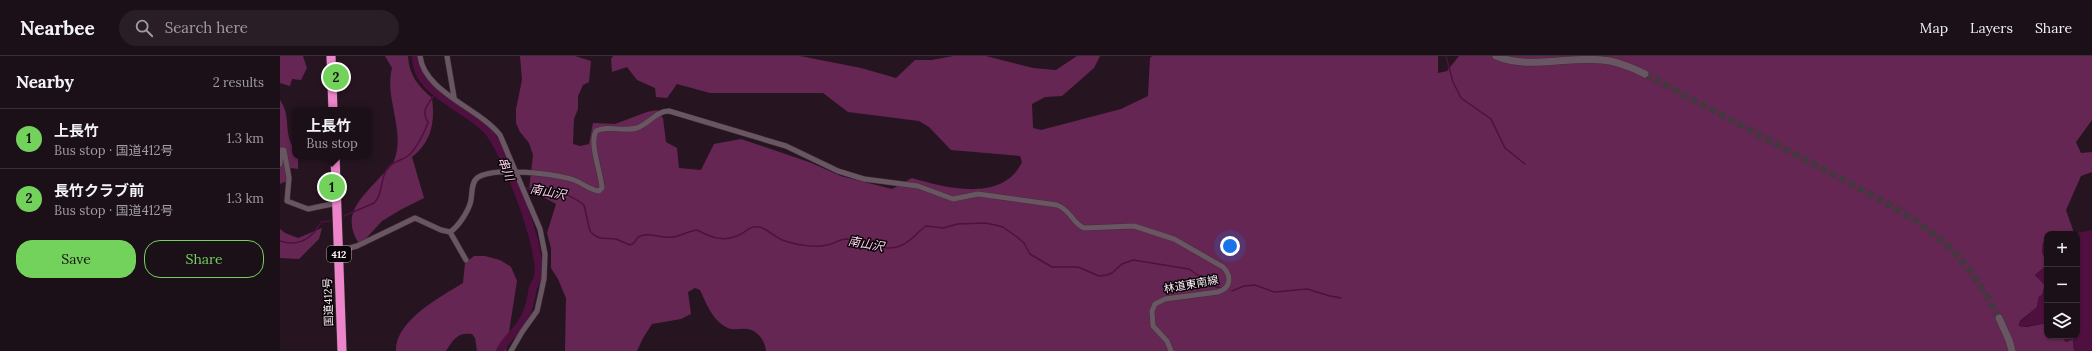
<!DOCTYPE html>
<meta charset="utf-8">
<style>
:root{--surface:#1c1018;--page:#291e25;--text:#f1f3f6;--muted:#a09da2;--line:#3a3037;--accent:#73d25c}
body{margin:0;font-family:Lora,"Noto Sans JP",serif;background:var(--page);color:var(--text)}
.controls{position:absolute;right:12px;bottom:12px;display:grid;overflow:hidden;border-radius:8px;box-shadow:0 1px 3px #0004}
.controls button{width:36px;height:36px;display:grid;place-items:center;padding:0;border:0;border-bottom:1px solid var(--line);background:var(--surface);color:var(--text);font:20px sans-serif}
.you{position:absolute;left:950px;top:190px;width:14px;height:14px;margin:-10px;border:3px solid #fff;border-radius:50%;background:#1a73e8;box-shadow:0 0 0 6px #1a73e833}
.badge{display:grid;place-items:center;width:26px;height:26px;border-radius:50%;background:var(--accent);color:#111;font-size:13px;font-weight:700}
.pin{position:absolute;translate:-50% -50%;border:2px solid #fff;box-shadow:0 1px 4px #0006}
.popup{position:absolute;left:12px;top:51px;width:80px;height:52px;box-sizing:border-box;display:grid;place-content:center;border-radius:8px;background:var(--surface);filter:drop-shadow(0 1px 3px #0005);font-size:13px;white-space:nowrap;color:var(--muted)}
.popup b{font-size:15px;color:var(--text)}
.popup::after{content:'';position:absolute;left:50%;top:100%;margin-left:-8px;border:8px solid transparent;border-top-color:var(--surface)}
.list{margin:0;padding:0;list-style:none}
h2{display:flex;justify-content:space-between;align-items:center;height:52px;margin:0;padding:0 16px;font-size:17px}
h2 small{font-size:13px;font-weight:400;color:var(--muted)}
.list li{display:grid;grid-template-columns:26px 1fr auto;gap:12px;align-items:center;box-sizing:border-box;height:60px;padding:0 16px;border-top:1px solid var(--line)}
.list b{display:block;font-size:15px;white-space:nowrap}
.list p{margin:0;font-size:13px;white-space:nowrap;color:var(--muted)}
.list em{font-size:13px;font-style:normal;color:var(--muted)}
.actions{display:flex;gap:8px;padding:12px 16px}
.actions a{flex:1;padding:9px 0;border:1px solid var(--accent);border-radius:16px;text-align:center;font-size:14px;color:var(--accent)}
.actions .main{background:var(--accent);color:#111}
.icon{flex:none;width:22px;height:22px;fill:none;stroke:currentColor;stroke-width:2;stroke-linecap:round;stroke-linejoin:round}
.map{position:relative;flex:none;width:1812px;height:295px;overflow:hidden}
header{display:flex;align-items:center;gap:24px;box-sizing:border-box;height:56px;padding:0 20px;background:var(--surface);border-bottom:1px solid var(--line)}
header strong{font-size:19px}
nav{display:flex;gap:22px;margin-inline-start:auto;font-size:14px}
.search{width:280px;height:36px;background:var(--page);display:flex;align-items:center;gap:10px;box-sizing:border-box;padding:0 14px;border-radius:22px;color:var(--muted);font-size:15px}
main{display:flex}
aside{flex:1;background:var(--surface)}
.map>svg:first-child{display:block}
.forest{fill:#662653}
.water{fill:#50103f}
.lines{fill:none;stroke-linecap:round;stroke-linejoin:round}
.stream{stroke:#50103f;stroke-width:1.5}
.river{stroke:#50103f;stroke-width:8}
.secondary-tunnel{stroke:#463640;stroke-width:7;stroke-dasharray:7 3.5;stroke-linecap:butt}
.street-casing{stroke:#3e3239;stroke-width:6}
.secondary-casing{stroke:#3e3239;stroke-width:8}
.highway-casing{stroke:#3e3239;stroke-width:10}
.street{stroke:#6a5562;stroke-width:5}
.secondary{stroke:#6a5562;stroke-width:7}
.highway{stroke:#ed85cb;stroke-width:9}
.labels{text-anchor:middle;stroke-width:3;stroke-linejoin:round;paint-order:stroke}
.shield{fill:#0a0408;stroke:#b3a8af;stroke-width:1}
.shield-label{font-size:10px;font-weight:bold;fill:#fceff7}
.street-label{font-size:11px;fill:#fceff7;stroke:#0a0408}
.water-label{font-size:12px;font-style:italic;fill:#f8d0e9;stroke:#0a0408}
</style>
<header>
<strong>Nearbee</strong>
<div class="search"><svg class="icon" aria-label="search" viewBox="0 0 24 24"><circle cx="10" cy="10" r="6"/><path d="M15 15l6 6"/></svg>Search here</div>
<nav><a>Map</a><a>Layers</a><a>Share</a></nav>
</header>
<main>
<aside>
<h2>Nearby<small>2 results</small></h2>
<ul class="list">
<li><span class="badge">1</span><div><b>上長竹</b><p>Bus stop · 国道412号</p></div><em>1.3 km</em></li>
<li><span class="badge">2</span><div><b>長竹クラブ前</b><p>Bus stop · 国道412号</p></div><em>1.3 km</em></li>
</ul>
<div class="actions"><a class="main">Save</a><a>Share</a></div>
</aside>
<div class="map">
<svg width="1812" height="295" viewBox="0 0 1812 295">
<rect width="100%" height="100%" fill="#261520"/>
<!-- forest -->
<path class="forest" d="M0 0H23L27 12 21 24 12 23 10 30 0 27Z
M105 0H128C129 19 138 30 152 42 155 66 152 85 132 101L144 142 122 153 102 165 80 189C59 158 82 142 102 119 106 115 112 110 114 105 126 74 104 43 112 12Z
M240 0H295L311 5 309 26 303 29 298 40V53L294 63 293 88 300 90 309 88 313 67 335 68 367 56 377 54 383 62 386 86 397 92 399 112 421 114 434 88 461 83 529 106 561 120 612 133 632 122C666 132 723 147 742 106L740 100 671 94 649 71 639 65 568 56 543 37H430L397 28 387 42 376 41 375 32 357 24 347 11 332 16 331 3 333 0H520L581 12 616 22 635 4H652L673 0H706L753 12 776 14 797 0H820L814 12 782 40 765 41 752 48 753 72 761 74 841 53 868 40 870 2 872 0H1158V17L1167 15 1179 0H1812V64L1796 86 1801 97 1812 96V116L1801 120 1786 154 1794 177 1767 178V185L1763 186 1762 196 1767 209 1755 219 1765 229 1762 239 1759 241 1757 251 1740 265 1739 270 1747 271 1767 267V280H1783L1786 286 1793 283 1794 295H486C485 285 478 274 467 273 462 272 456 274 451 273 434 268 427 249 420 234L415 232 408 236 411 258 401 263 372 268 363 282 357 295H285L286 242 278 223 271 212V192L267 177 276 148 249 133 253 99 249 87 240 76 236 67V53L242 24Z
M0 44C10 59 5 69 10 85 12 91 15 93 15 100H18V113L11 112 7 125 0 128V108L4 102 0 96Z
M42 172 39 183 19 203 0 202V173L5 177 18 182Z
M194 200H205L220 204 231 211 237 225 226 295H197L195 282 192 278C177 276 173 284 166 295H116C115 265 160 241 183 227L185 207Z"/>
<!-- water -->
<path class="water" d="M1812 174V295H1794L1793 283 1785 286 1783 280H1797V178H1792Z
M1767 185V207L1762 196 1763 186Z
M1767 209V267L1741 271 1738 268 1757 251 1759 240 1762 239 1765 229 1755 219Z"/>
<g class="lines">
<!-- stream -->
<path class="stream" d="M1166 0 1173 26 1181 42 1211 63 1225 92 1245 108
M235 132C261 132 283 132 304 149L310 175 314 179 320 182 336 183 350 189 354 187 358 181C370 175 380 183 393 181 401 180 408 175 417 174 430 181 442 186 457 180 465 177 470 169 479 171 487 172 495 182 505 185 517 189 535 192 547 189 555 188 558 183 567 183 584 184 603 197 620 190 631 186 637 176 646 170L663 172 678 168 706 167 715 169 723 171 737 181 744 187 750 198 772 211H798L819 220 827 219 832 217 842 208 853 204 909 213 933 230 941 232
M64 160 94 147C103 139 100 123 107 113 112 105 121 105 128 100 135 95 146 74 148 66 140 54 149 47 156 37
M0 185C19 191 32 183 41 166L50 165
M952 235 964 230 975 229 994 236 1027 233 1050 240 1061 242"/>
<!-- river -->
<path class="river" d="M136 0C136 38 185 50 207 74 225 93 264 196 258 221 257 225 255 228 253 232 250 246 249 257 240 269 234 278 224 285 220 295"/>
<!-- secondary-tunnel -->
<path class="secondary-tunnel" d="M1365 18 1612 150C1636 165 1662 181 1680 203 1696 221 1708 242 1719 262"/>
<!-- street casing -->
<g class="street-casing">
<path id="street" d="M140 0C144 36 199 52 220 79L260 173 265 198 264 223 257 255 242 276 231 295
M167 0 174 41
M1 94H4L9 122 7 145 28 153 57 147
M0 108 1 94
M170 176 186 204
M59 195 77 190 135 162 161 174 170 176C178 171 187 157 190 148 193 140 190 128 197 122 213 110 276 118 294 124 302 127 312 135 319 135L322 132C321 116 309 88 316 75 327 69 344 76 357 72 369 68 376 55 389 55L506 90 558 115 584 123 638 130 673 143 698 138 777 149C791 154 792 167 804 172L854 170 894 183 943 211C952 220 951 232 938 236L885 243 875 248 872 255 873 270 887 285 891 295"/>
</g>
<!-- secondary casing -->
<g class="secondary-casing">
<path id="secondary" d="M1216 0C1249 14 1287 0 1322 4 1337 5 1351 11 1365 18
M1719 262 1729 284 1732 295"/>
</g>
<!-- highway casing -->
<g class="highway-casing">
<path id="highway" d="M51 0 53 54
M55 100 62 295"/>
</g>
<!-- street -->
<use href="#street" class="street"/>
<!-- secondary -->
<use href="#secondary" class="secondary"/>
<!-- highway -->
<use href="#highway" class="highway"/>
</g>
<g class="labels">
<!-- shield labels -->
<rect class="shield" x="47" y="190" width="24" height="16" rx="3"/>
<g class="shield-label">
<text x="59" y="202">412</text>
</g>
<!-- street labels -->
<g class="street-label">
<text transform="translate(911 228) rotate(-10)" y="4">林道東南線</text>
<text transform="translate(48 246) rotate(-92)" y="4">国道412号</text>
</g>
<!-- water labels -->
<g class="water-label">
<text transform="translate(226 113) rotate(69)" y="4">串川</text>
<text transform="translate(268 136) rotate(10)" y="4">南山沢</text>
<text transform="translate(586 188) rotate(10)" y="4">南山沢</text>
</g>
</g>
</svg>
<div class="controls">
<button>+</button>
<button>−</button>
<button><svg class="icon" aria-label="layers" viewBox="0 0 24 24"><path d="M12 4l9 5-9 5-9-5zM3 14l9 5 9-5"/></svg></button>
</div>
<div class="you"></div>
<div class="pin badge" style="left:52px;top:131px">1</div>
<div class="popup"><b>上長竹</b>Bus stop</div>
<div class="pin badge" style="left:56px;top:21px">2</div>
</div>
</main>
